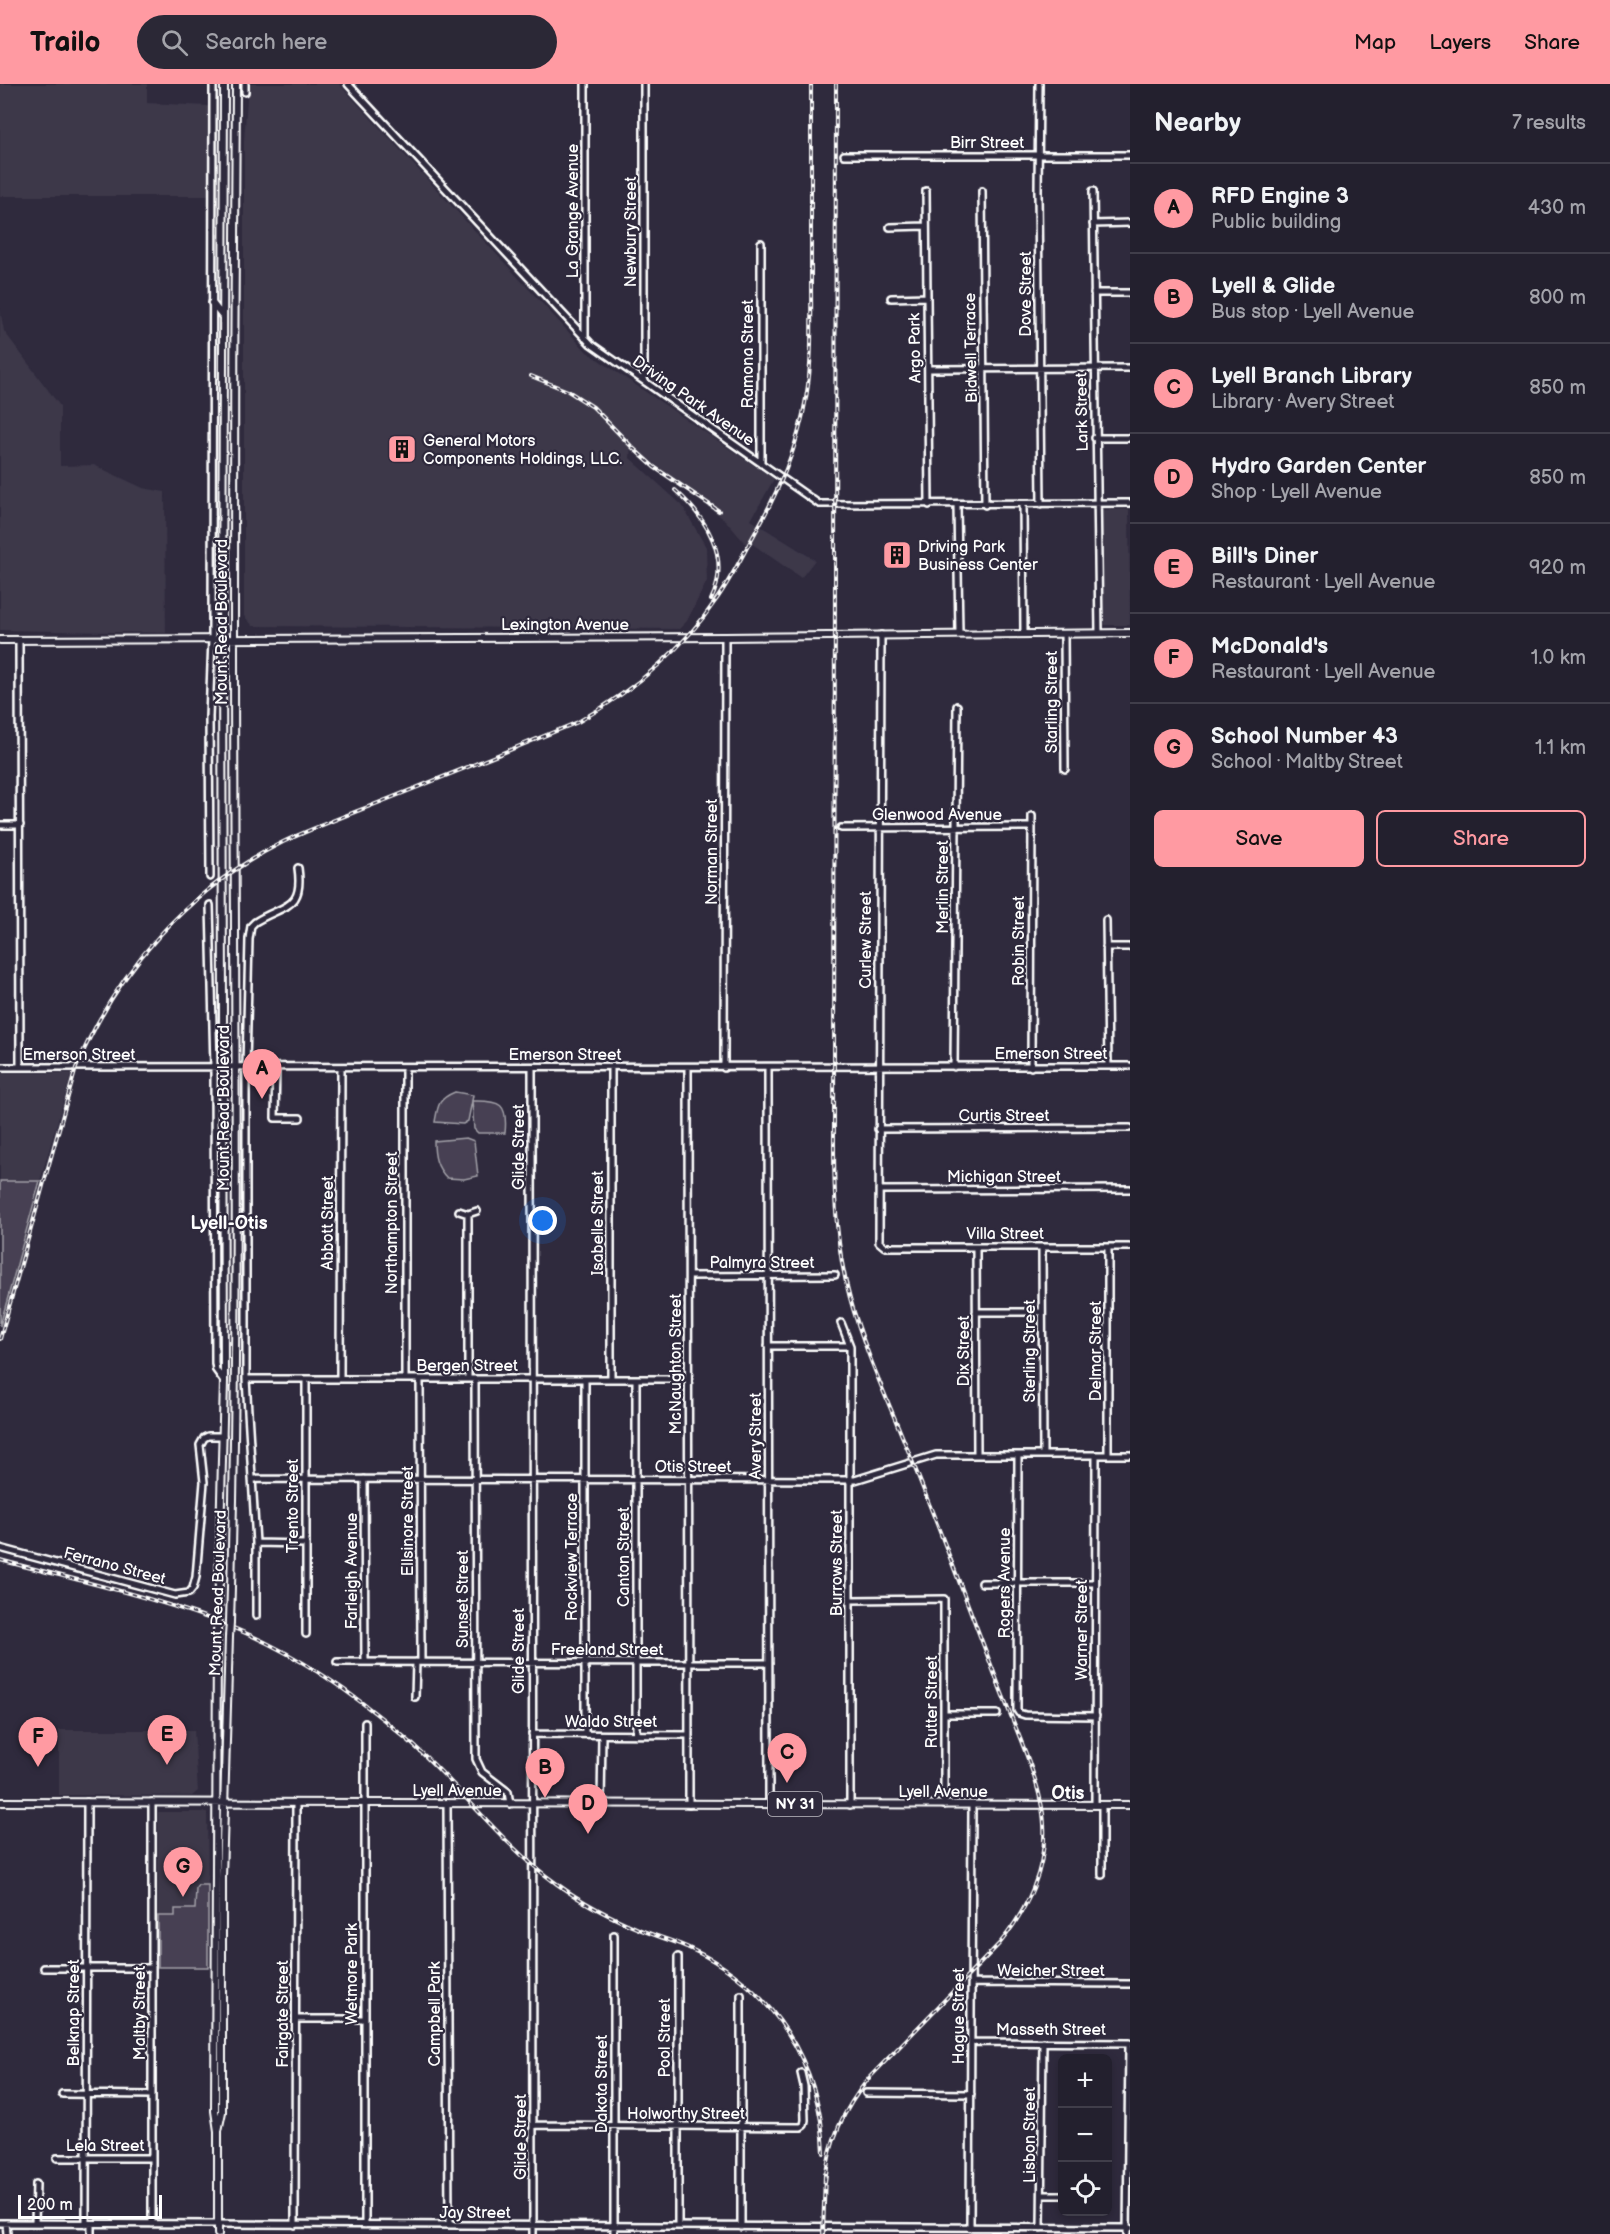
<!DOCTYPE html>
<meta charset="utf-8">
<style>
:root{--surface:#23202e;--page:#2b2836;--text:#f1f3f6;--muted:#a3a3aa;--line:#403e4a;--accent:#ff9aa2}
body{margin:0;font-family:"Balsamiq Sans",sans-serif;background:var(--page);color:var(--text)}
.controls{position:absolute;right:18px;bottom:18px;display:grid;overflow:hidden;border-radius:9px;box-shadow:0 3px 9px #0003}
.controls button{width:54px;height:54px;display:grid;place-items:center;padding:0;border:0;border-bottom:2px solid var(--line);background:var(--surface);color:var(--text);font:30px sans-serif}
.scale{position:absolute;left:18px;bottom:15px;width:144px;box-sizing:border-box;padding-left:6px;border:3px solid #fff;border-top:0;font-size:16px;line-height:21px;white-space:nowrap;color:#fff;-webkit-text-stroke:4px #2f2a3d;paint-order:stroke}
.you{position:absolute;left:543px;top:1137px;width:21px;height:21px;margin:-15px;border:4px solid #fff;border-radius:50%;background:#1a73e8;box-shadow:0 0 0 9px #1a73e833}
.badge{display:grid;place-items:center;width:39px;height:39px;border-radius:50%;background:var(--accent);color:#111;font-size:20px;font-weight:700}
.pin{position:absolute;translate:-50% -50px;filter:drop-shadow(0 2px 3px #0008)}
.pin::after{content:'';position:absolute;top:32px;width:21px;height:18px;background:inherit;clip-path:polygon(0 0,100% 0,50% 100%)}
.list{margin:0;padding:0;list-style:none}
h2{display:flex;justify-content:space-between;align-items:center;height:78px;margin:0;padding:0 24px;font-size:26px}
h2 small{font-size:20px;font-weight:400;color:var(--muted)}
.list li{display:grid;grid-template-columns:39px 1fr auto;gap:18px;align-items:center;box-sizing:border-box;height:90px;padding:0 24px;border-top:2px solid var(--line)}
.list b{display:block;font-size:22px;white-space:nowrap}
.list p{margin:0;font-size:20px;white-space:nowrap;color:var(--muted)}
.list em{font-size:20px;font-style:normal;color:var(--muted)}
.actions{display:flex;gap:12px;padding:18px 24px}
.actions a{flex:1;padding:14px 0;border:2px solid var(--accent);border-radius:9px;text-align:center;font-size:21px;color:var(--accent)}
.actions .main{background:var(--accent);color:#111}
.icon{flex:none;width:33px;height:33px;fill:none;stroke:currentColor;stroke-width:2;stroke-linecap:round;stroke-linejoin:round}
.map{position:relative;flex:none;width:1130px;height:2150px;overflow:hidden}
header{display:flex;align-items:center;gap:36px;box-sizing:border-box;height:84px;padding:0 30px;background:var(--accent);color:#111}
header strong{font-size:28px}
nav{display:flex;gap:33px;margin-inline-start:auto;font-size:21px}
.search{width:420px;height:54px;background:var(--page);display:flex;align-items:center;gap:15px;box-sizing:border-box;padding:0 21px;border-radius:33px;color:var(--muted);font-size:22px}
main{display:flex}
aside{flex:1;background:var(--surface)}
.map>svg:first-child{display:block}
.built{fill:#3c3749}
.green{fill:#464152;stroke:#a2a0a8;stroke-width:1.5}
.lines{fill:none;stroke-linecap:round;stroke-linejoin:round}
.minor-casing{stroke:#fff;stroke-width:10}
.major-casing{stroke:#fff;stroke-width:10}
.minor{stroke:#2f2a3d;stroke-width:5}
.major{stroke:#2f2a3d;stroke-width:6}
.rail-casing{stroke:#fff;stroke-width:4}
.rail{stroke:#2f2a3d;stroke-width:1.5;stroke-dasharray:4.5;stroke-linecap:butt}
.major-bridge-casing{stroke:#fff;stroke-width:10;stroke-linecap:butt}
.major-bridge{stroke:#2f2a3d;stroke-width:6}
.labels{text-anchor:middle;stroke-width:4.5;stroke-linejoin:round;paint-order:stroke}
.shield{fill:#2f2a3d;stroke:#c1bfc5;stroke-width:1.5}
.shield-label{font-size:15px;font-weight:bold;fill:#fff}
.street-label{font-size:16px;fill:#fff;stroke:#2f2a3d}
.poi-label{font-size:16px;fill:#fff;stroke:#2f2a3d;text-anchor:start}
.neighbourhood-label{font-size:18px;font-weight:bold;fill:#fff;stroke:#2f2a3d}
</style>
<header>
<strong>Trailo</strong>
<div class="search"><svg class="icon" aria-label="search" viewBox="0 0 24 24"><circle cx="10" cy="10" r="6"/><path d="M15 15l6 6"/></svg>Search here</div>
<nav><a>Map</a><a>Layers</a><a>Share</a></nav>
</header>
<main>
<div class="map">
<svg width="1130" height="2150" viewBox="0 0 1130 2150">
<rect width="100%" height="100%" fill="#2f2a3d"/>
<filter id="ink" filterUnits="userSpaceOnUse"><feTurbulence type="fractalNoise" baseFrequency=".0167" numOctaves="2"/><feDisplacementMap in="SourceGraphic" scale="12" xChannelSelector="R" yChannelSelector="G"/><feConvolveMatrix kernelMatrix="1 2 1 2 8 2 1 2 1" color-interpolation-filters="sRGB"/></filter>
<g filter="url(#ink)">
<!-- built -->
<path class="built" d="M0 0H147V19L209 22V112H0Z
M248 0H339L587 268 774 395 751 436 815 476 801 494 751 459 749 464 726 437 631 361 630 374 682 421 706 463 707 497 687 537 679 545 253 542 244 532V57Z
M0 225 4 247 60 322V382L94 381 143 404 165 408 166 549 0 546Z
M1129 425 1130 541H1104L1102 426Z
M0 988 72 989 40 1097H0Z
M59 1646H194L198 1707 192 1712 59 1711Z
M158 1728H207L209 1884 158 1883Z"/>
<!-- green -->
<path class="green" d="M455 1008 473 1011 472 1017C501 1016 508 1020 505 1049H478L474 1045 472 1017 468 1037 463 1040 435 1038C438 1021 438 1015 455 1008Z
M466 1054 474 1057 478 1092 464 1095 447 1094C436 1083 434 1072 434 1057Z
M0 1097H40L0 1242Z
M198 1801H208V1883H158V1832H175V1825H195L196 1804Z"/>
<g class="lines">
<!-- minor casing -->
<g class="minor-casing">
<path id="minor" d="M245 0V8
M348 0 591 260 819 420 1130 419
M585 0V254
M1039 0 1038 107 1041 420
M844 71H1130
M926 107 929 421
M982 107 985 421
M1093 107 1099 549
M1093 140 1130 139
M890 143 926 142
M761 159V380
M1094 209H1130
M891 214 927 213
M928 285 1130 284
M644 296V0
M1095 354H1130
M957 421 959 550
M1023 421 1024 550
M1064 550 1065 685
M881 551 879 1158 885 1163H1130
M19 556 20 983
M0 741H20
M841 744 1032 743
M210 793 209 633 212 555 213 0
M210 821 214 983 215 1279 216 1286 224 1297
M1106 836 1108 982
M1106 863H1130
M0 983 1130 982
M276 983 275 1034H300
M532 983 533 2150
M611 983V1295
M768 983 769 1720
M954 983 957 622
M1031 983 1032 732
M688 984 689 1720
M724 984 725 553
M878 1045 1130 1044
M879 1106 1130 1105
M459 1127 468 1130 477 1127
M468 1130V1295
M976 1163 977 1371
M1042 1163 1043 1371
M1108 1163V1371
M689 1192 835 1191
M976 1228H1042
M841 1239 850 1262V1721
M768 1262H850
M246 1295H688
M340 1295 341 983
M405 1295V983
M420 1295 421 1578
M475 1295 476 1675 482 1688 508 1708 510 1720
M585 1295V1650
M1018 1371 1017 1626 1019 1629 1025 1631 1096 1632
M252 1395 855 1396 936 1371H1130
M364 1395 365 1578
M256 1459 305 1460
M0 1464 175 1511 189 1509 193 1504 196 1493 204 1398 200 1361 204 1354 208 1352H223
M982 1499H1094
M850 1516 944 1515V1721
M256 1532V1459L246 1295V983L249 855 251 842 255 838C284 820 304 826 298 784
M306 1550V1295
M337 1578 769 1579
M415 1613 416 1578
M944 1630H997
M365 1639V2141
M532 1650 689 1651
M636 1651V1295
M152 1718V2140
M447 1719 449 2141
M601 1720 602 1651
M1095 1721 1096 1371
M1102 1791V1721
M614 1851V2150
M678 1873V2142
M44 1884H152
M971 1899 1130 1900
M741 1911V2143
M296 1935H365
M971 1958 1130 1959
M866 2009 971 2010
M62 2010 152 2011
M533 2041 801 2043 804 2041 805 2036 804 2002 801 1989
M57 2074H152
M1042 2111H1062
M0 2139 1130 2144
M6 2139 7 2150
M35 2139 36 2100
M86 2140 87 1718
M295 2141 296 1719
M970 2144 972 1721
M1041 2144 1043 1958
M91 2150V2140
M1127 2150 1129 1959"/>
</g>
<!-- major casing -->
<g class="major-casing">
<path id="major" d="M212 219 223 233
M0 556 725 553 1130 549
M218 1533 224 1297 222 555 224 0
M230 1538C240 1211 234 884 234 556 233 371 235 185 236 0
M217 1548 215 2027 218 2047
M0 1718 1130 1721
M218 2150V2047L222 2028V1794L229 1553"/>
</g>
<!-- minor -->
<use href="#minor" class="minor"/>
<!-- major -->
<use href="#major" class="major"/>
<!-- rail casing -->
<g class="rail-casing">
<path id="rail" d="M531 292 568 307 593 323 633 364 654 383 719 427
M675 406C706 434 732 473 711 516
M0 1255 76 984C117 886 187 806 283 758 317 742 353 729 388 715 451 690 515 664 578 638 632 607 681 568 716 516 731 495 742 472 755 449 779 406 798 363 806 314 813 275 811 235 811 196 811 130 811 65 811 0
M0 1476C79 1497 161 1514 236 1545 297 1570 353 1609 403 1652 458 1698 498 1758 557 1800 583 1819 612 1834 641 1846 658 1853 675 1857 691 1865 773 1903 821 1980 824 2069
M825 2098C829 2057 843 2026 869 1994L1000 1859C1027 1826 1047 1784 1044 1740 1042 1699 1013 1639 998 1599 969 1524 941 1449 911 1374 890 1321 865 1269 850 1214 829 1139 835 1060 834 983L836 0
M823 2150 825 2090"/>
</g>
<!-- rail -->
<use href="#rail" class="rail"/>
<!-- major-bridge casing -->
<g class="major-bridge-casing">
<path id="major-bridge" d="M217 1548 218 1533
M229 1553 230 1538"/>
</g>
<!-- major-bridge -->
<use href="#major-bridge" class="major-bridge"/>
</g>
</g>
<!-- icons -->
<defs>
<g id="building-square" transform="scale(1.5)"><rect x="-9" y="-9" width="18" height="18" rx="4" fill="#ff9aa2" stroke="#2f2a3d"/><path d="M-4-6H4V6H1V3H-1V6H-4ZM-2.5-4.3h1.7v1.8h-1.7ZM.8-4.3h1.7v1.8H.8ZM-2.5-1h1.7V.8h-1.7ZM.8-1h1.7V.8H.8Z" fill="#111"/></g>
</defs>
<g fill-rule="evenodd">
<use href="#building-square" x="402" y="365"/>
<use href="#building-square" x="897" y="471"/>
</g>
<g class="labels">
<!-- shield labels -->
<rect class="shield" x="768" y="1708" width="54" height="24" rx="4.5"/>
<g class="shield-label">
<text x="795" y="1725">NY 31</text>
</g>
<!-- street labels -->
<g class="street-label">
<text x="987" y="64">Birr Street</text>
<text transform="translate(572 127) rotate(-90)" y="6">La Grange Avenue</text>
<text transform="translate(630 148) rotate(-90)" y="6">Newbury Street</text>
<text transform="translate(1025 210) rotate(-90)" y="6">Dove Street</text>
<text transform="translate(914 264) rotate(-91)" y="6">Argo Park</text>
<text transform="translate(970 264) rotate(-91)" y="6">Bidwell Terrace</text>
<text transform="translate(747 270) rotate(-90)" y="6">Ramona Street</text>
<text transform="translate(694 316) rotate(35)" y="6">Driving Park Avenue</text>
<text transform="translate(1081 328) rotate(-91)" y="6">Lark Street</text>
<text transform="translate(221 538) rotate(-90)" y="6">Mount Read Boulevard</text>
<text x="565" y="546">Lexington Avenue</text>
<text transform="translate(1051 618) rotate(-90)" y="6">Starling Street</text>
<text x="937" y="736">Glenwood Avenue</text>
<text transform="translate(711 768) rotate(-90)" y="6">Norman Street</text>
<text transform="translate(942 803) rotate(-90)" y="6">Merlin Street</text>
<text transform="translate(865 856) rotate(-90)" y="6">Curlew Street</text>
<text transform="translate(1018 857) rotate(-90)" y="6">Robin Street</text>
<text x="1051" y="975">Emerson Street</text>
<text x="79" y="976">Emerson Street</text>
<text x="565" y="976">Emerson Street</text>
<text transform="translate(223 1024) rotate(-90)" y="6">Mount Read Boulevard</text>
<text x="1004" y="1037">Curtis Street</text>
<text transform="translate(518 1063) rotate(-90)" y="6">Glide Street</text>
<text x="1004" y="1098">Michigan Street</text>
<text transform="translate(327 1139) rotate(-90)" y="6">Abbott Street</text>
<text transform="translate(391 1139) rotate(-90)" y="6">Northampton Street</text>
<text transform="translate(597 1139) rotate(-90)" y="6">Isabelle Street</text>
<text x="1005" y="1155">Villa Street</text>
<text x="762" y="1184">Palmyra Street</text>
<text transform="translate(963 1267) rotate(-90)" y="6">Dix Street</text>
<text transform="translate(1029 1267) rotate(-90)" y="6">Sterling Street</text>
<text transform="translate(1095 1267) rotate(-90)" y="6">Delmar Street</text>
<text transform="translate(675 1280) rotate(-90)" y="6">McNaughton Street</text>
<text x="467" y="1287">Bergen Street</text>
<text transform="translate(755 1352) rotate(-90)" y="6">Avery Street</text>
<text x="693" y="1388">Otis Street</text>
<text transform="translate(292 1422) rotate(-90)" y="6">Trento Street</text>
<text transform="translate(407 1437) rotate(-90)" y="6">Ellsinore Street</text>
<text transform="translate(571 1473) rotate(-90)" y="6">Rockview Terrace</text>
<text transform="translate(623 1473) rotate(-90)" y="6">Canton Street</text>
<text transform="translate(836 1479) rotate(-90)" y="6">Burrows Street</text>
<text transform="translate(115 1481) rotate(15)" y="6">Ferrano Street</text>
<text transform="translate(351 1487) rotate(-90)" y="6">Farleigh Avenue</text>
<text transform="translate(1004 1499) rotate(-90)" y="6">Rogers Avenue</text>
<text transform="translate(217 1509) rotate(-88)" y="6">Mount Read Boulevard</text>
<text transform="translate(462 1515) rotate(-90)" y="6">Sunset Street</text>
<text transform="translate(1081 1546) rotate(-90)" y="6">Warner Street</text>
<text x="607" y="1571">Freeland Street</text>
<text transform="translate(518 1567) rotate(-90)" y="6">Glide Street</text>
<text transform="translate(931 1618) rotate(-90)" y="6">Rutter Street</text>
<text x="611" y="1643">Waldo Street</text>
<text x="457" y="1712">Lyell Avenue</text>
<text x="943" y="1713">Lyell Avenue</text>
<text x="1051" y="1892">Weicher Street</text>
<text transform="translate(351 1890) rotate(-90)" y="6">Wetmore Park</text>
<text transform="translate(73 1929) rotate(-90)" y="6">Belknap Street</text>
<text transform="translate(139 1929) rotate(-90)" y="6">Maltby Street</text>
<text transform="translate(282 1930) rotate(-90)" y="6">Fairgate Street</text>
<text transform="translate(434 1930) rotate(-90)" y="6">Campbell Park</text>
<text transform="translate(958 1932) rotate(-90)" y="6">Hague Street</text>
<text x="1051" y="1951">Masseth Street</text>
<text transform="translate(664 1954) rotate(-90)" y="6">Pool Street</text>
<text transform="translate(601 2000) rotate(-90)" y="6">Dakota Street</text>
<text x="686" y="2035">Holworthy Street</text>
<text transform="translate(1029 2051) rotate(-90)" y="6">Lisbon Street</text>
<text transform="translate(520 2053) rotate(-90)" y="6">Glide Street</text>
<text x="105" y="2067">Lela Street</text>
<text x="475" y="2134">Jay Street</text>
</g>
<!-- poi labels -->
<g class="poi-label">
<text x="423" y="362">General Motors<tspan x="423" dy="18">Components Holdings, LLC.</tspan></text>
<text x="918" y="468">Driving Park<tspan x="918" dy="18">Business Center</tspan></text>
</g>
<!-- neighbourhood labels -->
<g class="neighbourhood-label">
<text x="229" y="1145">Lyell-Otis</text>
<text x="1068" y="1715">Otis</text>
</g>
</g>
</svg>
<div class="controls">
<button>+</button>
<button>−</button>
<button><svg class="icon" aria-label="locate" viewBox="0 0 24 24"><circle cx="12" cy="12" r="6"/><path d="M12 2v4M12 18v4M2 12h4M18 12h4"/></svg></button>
</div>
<div class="scale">200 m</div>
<div class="you"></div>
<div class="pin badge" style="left:262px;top:1015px">A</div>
<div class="pin badge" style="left:545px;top:1714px">B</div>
<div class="pin badge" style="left:787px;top:1699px">C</div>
<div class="pin badge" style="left:588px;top:1750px">D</div>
<div class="pin badge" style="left:167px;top:1681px">E</div>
<div class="pin badge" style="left:38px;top:1683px">F</div>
<div class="pin badge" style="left:183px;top:1813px">G</div>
</div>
<aside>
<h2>Nearby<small>7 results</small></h2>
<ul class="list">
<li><span class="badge">A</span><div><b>RFD Engine 3</b><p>Public building</p></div><em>430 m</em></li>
<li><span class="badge">B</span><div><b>Lyell &amp; Glide</b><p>Bus stop · Lyell Avenue</p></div><em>800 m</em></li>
<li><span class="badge">C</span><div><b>Lyell Branch Library</b><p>Library · Avery Street</p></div><em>850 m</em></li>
<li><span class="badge">D</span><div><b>Hydro Garden Center</b><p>Shop · Lyell Avenue</p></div><em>850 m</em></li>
<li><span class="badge">E</span><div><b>Bill's Diner</b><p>Restaurant · Lyell Avenue</p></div><em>920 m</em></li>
<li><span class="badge">F</span><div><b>McDonald's</b><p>Restaurant · Lyell Avenue</p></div><em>1.0 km</em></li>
<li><span class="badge">G</span><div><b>School Number 43</b><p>School · Maltby Street</p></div><em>1.1 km</em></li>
</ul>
<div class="actions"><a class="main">Save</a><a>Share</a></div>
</aside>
</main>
